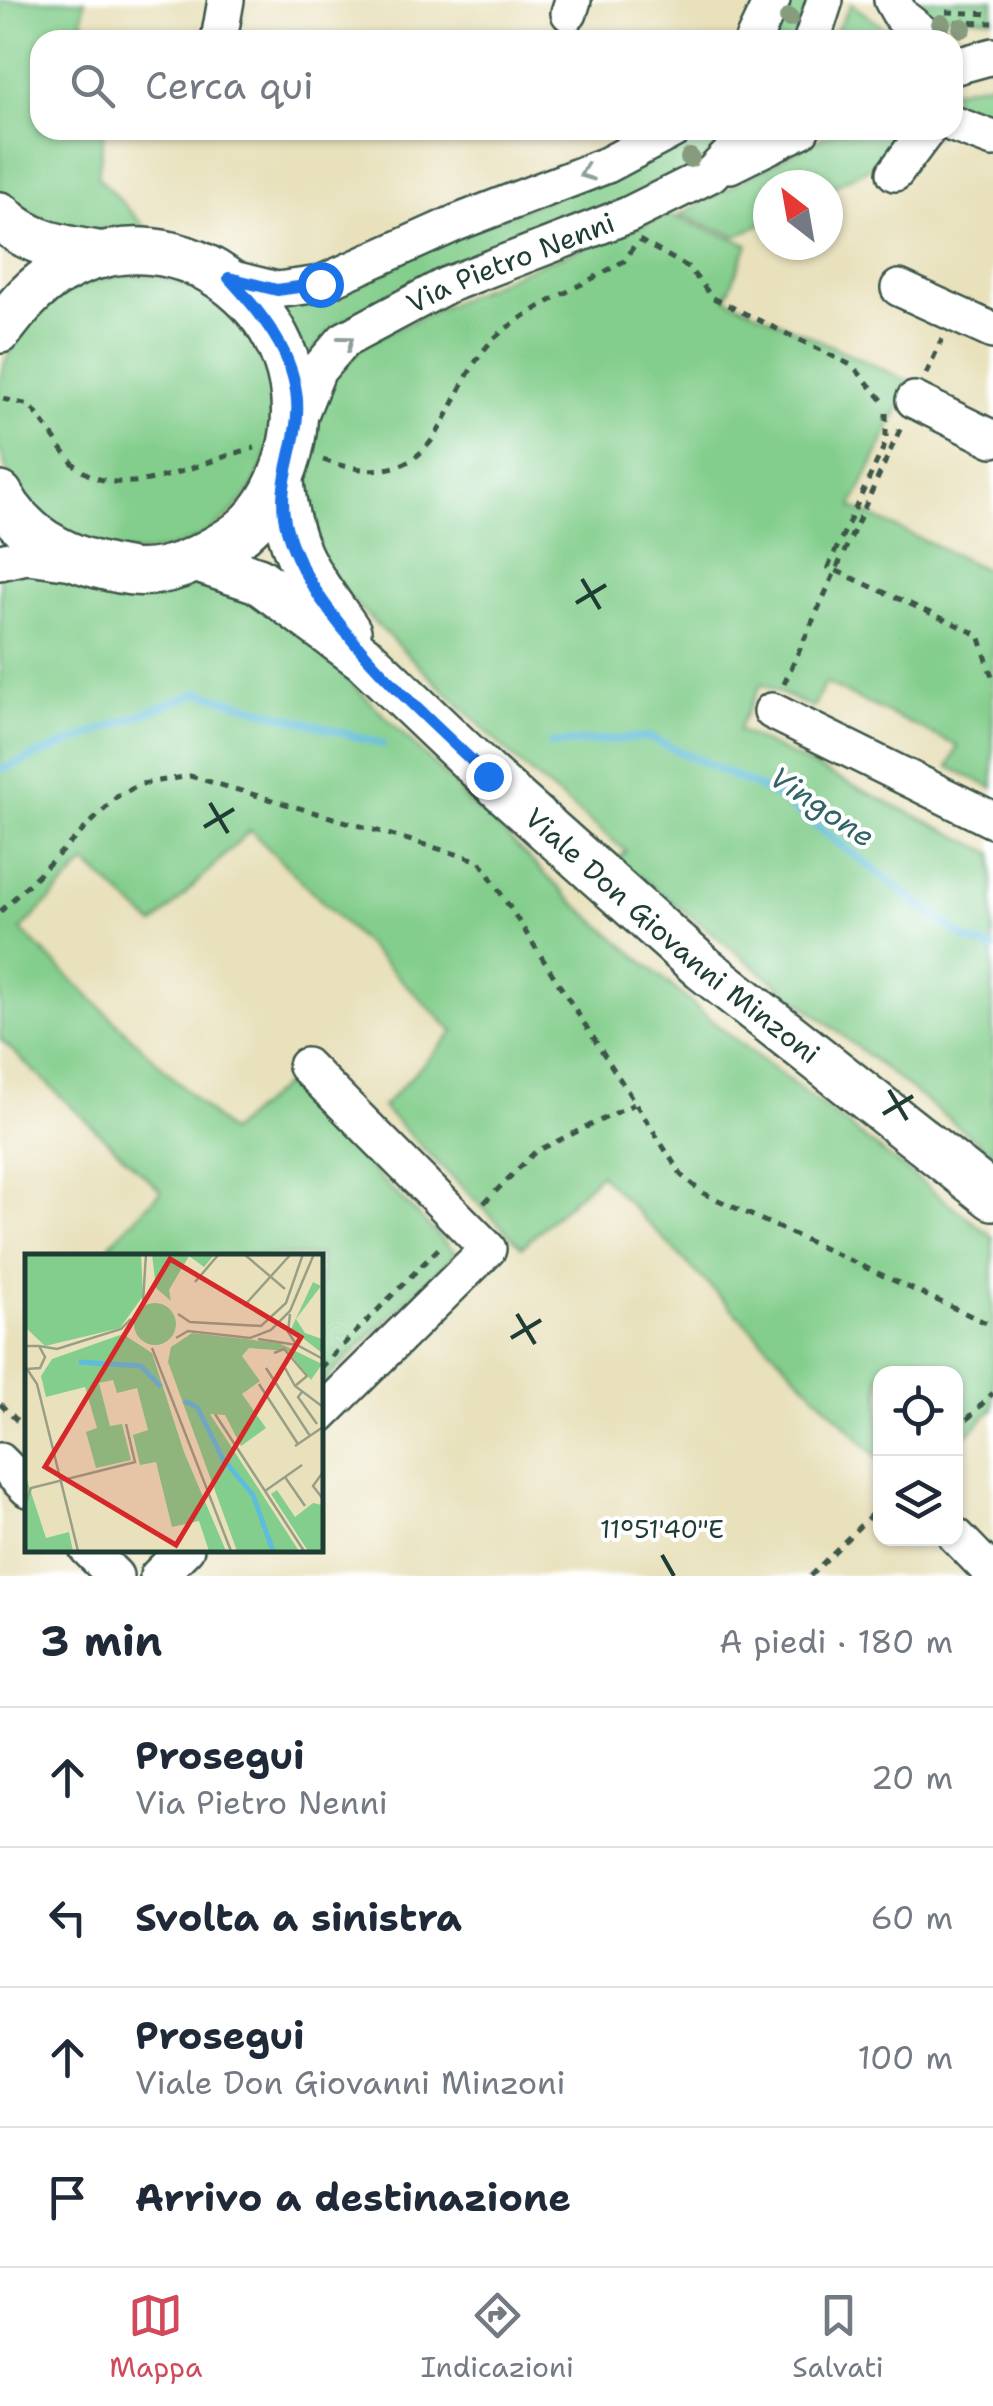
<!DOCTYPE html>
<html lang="it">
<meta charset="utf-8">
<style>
:root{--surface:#fff;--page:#f2f2f3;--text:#1f2937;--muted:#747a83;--line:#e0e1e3;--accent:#d1495b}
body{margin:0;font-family:"Shantell Sans",sans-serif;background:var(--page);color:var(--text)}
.controls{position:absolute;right:30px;bottom:30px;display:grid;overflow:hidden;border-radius:20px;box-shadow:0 2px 8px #0004}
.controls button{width:90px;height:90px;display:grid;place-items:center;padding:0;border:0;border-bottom:2px solid var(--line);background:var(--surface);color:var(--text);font:50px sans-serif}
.compass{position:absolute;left:753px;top:170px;width:90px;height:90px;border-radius:50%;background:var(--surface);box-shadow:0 2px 8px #0004;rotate:329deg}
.stop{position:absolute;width:30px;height:30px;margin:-22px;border:8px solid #1a73e8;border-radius:50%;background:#fff}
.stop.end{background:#1a73e8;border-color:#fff;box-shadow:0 2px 10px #0008}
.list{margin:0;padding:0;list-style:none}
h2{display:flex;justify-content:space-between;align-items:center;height:130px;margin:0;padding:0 40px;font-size:42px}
h2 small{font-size:32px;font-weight:400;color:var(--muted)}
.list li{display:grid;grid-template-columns:65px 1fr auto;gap:30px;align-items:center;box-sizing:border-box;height:140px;padding:0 40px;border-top:2px solid var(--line)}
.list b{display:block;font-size:38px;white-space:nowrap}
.list p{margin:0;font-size:32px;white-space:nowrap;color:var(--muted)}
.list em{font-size:32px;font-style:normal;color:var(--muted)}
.icon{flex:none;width:55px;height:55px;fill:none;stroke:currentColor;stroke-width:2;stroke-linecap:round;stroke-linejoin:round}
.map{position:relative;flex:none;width:993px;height:1576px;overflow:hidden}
.search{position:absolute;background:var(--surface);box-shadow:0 2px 8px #0004;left:30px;right:30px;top:30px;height:110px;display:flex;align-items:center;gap:25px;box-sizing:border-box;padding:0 35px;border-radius:30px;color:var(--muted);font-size:38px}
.sheet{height:690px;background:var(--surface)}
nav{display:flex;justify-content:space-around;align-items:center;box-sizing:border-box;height:140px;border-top:2px solid var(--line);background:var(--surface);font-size:28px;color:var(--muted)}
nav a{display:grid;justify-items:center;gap:5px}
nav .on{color:var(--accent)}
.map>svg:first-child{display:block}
.green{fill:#83ce8c;stroke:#518660;stroke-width:2.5}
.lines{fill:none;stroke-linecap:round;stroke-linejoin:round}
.stream{stroke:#5ebcdc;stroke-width:8}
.minor-casing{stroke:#3d5648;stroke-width:40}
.major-casing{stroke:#3d5648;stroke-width:50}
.path{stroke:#3d5648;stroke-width:5;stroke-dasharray:8 8;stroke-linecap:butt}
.minor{stroke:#fff;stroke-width:35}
.major{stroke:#fff;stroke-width:45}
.tree{fill:#879b7d}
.oneway{stroke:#8f9e9a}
.route{stroke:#1a73e8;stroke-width:12}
.ticks{fill:none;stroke:#1f3d34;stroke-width:4}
.labels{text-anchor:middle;stroke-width:8;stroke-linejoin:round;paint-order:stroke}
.street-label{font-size:28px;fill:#1f3d34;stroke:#fff}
.water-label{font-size:30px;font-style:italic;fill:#326366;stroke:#fff}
.inset-river{fill:none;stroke:#5ebcdc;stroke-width:5}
.inset-road{fill:none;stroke:#989f86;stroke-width:2.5}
.view{fill:#d62828;fill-opacity:0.15;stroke:#d62828;stroke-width:5}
.inset-edge{fill:none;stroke:#1f3d34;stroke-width:5}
.ticks-label{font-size:25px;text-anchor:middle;fill:#1f3d34;stroke:#fff;stroke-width:8;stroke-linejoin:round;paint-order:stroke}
</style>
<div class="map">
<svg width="993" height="1576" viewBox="0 0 993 1576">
<rect width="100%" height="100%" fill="#fff"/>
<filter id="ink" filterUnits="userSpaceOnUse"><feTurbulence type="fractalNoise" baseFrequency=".01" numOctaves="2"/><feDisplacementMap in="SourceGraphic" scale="20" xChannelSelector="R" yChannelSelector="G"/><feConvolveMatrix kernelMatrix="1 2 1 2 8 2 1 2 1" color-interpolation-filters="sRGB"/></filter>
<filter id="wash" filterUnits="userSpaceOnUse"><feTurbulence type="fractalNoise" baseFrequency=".0048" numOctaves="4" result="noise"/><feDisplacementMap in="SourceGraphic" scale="40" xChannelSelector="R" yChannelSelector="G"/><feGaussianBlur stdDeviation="2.25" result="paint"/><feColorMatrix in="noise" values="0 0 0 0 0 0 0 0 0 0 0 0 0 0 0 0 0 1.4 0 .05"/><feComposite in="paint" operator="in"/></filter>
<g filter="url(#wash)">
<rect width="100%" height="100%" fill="#e8e1bc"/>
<!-- green -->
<path class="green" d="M0 0H85L82 22 106 40H40V130H104L98 177 148 230H63L0 195Z
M780 0H811L795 40H761Z
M920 0H993V19L931 14Z
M851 4 902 40H831Z
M993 82V128L953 125V90Z
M692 130H734L710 157 659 189 369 308 331 328 306 364 280 305 656 156Z
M836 130H943L828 189V185H768V220L737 236 679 215Z
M669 215 748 244 726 298 911 382 852 507 993 573V788L949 767 958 746 825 683 813 708 761 684 738 730 993 853V1154L618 859 626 851 522 766 331 580 313 556 301 486 312 452 317 413 332 373 371 340 519 272Z
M-5 414a139 139 0 1 1 278 0a139 139 0 1 1-278 0Z
M20 569 51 573 104 591 133 594 215 582 243 589 317 649 572 901 724 1031 993 1237V1409L956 1445V1374H880V1460L600 1174 522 1247 382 1107 454 1032 250 830 154 925 86 863 21 930 229 1132 285 1084 456 1253 320 1385V1256H123L110 1244 161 1191 0 1039V575Z"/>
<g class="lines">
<!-- stream -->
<path class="stream" d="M551 744 648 737 777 796 967 940 993 949
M0 770 199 692 382 744"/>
</g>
</g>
<g filter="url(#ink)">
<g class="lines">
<!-- minor casing -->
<g class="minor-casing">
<g id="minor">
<path d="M892 0 901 16 931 40"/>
<path d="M569 13 573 0"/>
<path d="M219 40 226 0"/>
<path d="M753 40 772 0"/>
<path d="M812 40 825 0"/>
<path d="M953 67 993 56"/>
<path d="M953 124 993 139"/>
<path d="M730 165 801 130"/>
<path d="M895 173 927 130"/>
<path d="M229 278 277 290 320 284 456 223 607 165 673 130"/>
<path d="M899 288 993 331"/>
<path d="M914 400 993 439"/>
<path id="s1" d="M297 422 318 370 344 340 447 285 628 215 711 174 753 130"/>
<path d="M0 562 27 556 73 562"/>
<path d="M772 711 993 820"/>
<path d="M306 1066 488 1249 320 1415"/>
<path d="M0 1461 28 1489"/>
<path d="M956 1536 993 1574"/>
<path d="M87 1548 115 1576"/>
<path d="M158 1576 186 1548"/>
</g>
</g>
<!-- major casing -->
<g class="major-casing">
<g id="major">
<path d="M0 215C26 244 66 249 103 255"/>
<path d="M0 330C17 307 34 287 59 272 183 201 324 320 289 453 280 486 262 519 232 539 204 557 167 576 132 572 79 564 27 545 0 495"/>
<path d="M281 482C288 553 309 575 348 632"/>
<path id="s2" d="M198 560 258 580 365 659 488 776 703 968 993 1197"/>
</g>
</g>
<!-- path -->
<path class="path" d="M946 12 993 14
M955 22 993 23
M639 240 688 267 713 298 853 366 884 402
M926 374 942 339
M3 399 29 405C45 422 56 443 71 461 117 511 202 459 255 448
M886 413V442L828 567 979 635 993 680
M323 460C456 505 436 382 504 330 540 303 585 284 624 261L634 246
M784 684 902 425
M0 912 119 795 141 784 190 776 480 861 682 1176 703 1193 993 1326
M484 1203 535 1152 634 1104
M320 1368 444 1243
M0 1404 28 1431
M956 1431 993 1393
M810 1576 880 1506"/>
<!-- minor -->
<use href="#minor" class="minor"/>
<!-- major -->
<use href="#major" class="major"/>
</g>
<!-- trees -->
<g class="tree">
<circle cx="789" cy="18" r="10"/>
<circle cx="941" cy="24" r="10"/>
<circle cx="962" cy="28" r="10"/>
<circle cx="690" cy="158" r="10"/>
</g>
<!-- one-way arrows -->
<defs><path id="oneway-chevron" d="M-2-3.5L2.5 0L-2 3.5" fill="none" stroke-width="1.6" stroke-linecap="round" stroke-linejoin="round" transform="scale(2.5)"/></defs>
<g class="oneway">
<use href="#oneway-chevron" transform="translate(586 173) rotate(159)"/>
<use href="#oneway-chevron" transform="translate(347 342) rotate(-37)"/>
</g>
</g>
<g class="lines" filter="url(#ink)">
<!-- route -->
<path class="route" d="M320 284 277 290 229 278C266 318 305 366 296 425 291 463 276 491 287 530 312 619 422 712 488 776"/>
</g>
<!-- ticks -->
<path class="ticks" d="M582 579 600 609M576 603 606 585M210 803 228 833M204 827 234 809M889 1090 907 1120M883 1114 913 1096M517 1314 535 1344M511 1338 541 1320M662 1555 674 1576"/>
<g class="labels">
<!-- street labels -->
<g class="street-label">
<text dy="10" stroke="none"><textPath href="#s1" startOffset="280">Via Pietro Nenni</textPath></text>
<text dy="10" stroke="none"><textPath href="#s2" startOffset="610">Viale Don Giovanni Minzoni</textPath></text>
</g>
<!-- water labels -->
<g class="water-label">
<text transform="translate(822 807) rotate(34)" y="10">Vingone</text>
</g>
</g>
<!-- overview -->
<g transform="translate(25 1254)">
<rect width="298" height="298" fill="#e8e1bc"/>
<path d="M0 0H116L118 42 95 74 20 92 0 73ZM127 0H190L179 13 164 2 144 36 146 47 131 34ZM288 28 296 32 271 65 280 79 297 85V99L266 75ZM109 70a21 21 0 1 1 42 0a21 21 0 1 1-42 0ZM167 79 254 89 297 110 286 126 263 97 224 94 217 102 235 127 217 140 241 174 216 192 200 161 185 160 274 297H212L143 108 146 93ZM98 80 127 99 159 198 201 297H184L174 267 147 273 131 208 115 211 108 181 123 176 112 134 92 139 88 126 74 129 85 172 97 170 106 206 71 214 61 178 72 174 60 133 21 143 16 122 27 105ZM0 220 21 284 44 278 48 297H0ZM252 236 270 263 288 249 297 251V297H283L246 240Z" fill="#83ce8c"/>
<path class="inset-river" d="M54 108 116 112 136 133M159 147 172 153 198 205 228 241 248 297"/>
<path class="inset-road" d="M219 0 260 35M170 28 194 0M118 48 121 0M219 52 266 0M153 60 165 68 236 72 261 49 278 0M265 60 263 78 271 90M151 84 163 77 225 84 246 76 265 57 289 0M233 85 272 91 298 105M0 92H14L20 103 15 114 2 115M14 92 32 95 96 75 106 65M127 94 206 297M249 99 259 95 282 122 270 132M241 114 285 182M260 114 270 132 298 153M2 115 12 130 53 297M234 130 273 190M277 138 273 143 292 170M190 160 240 237 277 211M270 192 298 173M298 218 288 232 298 245M260 223 280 252M240 237 279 297M0 251 6 234 110 208 101 170"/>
<path class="view" d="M145 5 276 83 151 291 20 213Z"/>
<rect width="298" height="298" class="inset-edge"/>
</g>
<g class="ticks-label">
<text x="662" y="1538">11°51'40"E</text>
</g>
</svg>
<div class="controls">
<button><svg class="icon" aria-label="locate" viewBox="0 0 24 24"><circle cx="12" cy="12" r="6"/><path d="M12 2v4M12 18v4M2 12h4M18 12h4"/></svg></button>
<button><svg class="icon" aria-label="layers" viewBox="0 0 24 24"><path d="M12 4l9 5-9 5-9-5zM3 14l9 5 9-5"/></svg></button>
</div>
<svg class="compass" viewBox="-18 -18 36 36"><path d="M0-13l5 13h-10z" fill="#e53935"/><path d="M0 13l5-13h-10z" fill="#747a83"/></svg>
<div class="stop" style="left:320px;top:284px"></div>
<div class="stop end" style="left:488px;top:776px"></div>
<div class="search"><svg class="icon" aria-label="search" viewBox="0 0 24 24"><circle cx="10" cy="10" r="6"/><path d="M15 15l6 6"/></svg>Cerca qui</div>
</div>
<section class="sheet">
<h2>3 min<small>A piedi · 180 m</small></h2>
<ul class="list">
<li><svg class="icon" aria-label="ahead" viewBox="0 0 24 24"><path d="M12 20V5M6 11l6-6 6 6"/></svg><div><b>Prosegui</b><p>Via Pietro Nenni</p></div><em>20 m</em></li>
<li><svg class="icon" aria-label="left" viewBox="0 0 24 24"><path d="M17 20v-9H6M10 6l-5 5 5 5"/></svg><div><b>Svolta a sinistra</b></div><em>60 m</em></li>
<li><svg class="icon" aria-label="ahead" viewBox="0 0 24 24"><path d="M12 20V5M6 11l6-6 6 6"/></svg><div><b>Prosegui</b><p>Viale Don Giovanni Minzoni</p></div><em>100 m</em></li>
<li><svg class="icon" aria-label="arrive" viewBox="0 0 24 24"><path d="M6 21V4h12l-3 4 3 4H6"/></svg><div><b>Arrivo a destinazione</b></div></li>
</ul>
</section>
<nav>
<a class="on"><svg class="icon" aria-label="map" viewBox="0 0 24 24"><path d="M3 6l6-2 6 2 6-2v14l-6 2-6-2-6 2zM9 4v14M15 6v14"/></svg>Mappa</a>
<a><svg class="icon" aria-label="directions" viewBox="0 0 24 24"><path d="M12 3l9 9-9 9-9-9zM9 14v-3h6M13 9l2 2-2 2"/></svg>Indicazioni</a>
<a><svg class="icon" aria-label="saved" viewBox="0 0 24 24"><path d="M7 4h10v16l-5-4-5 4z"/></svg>Salvati</a>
</nav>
